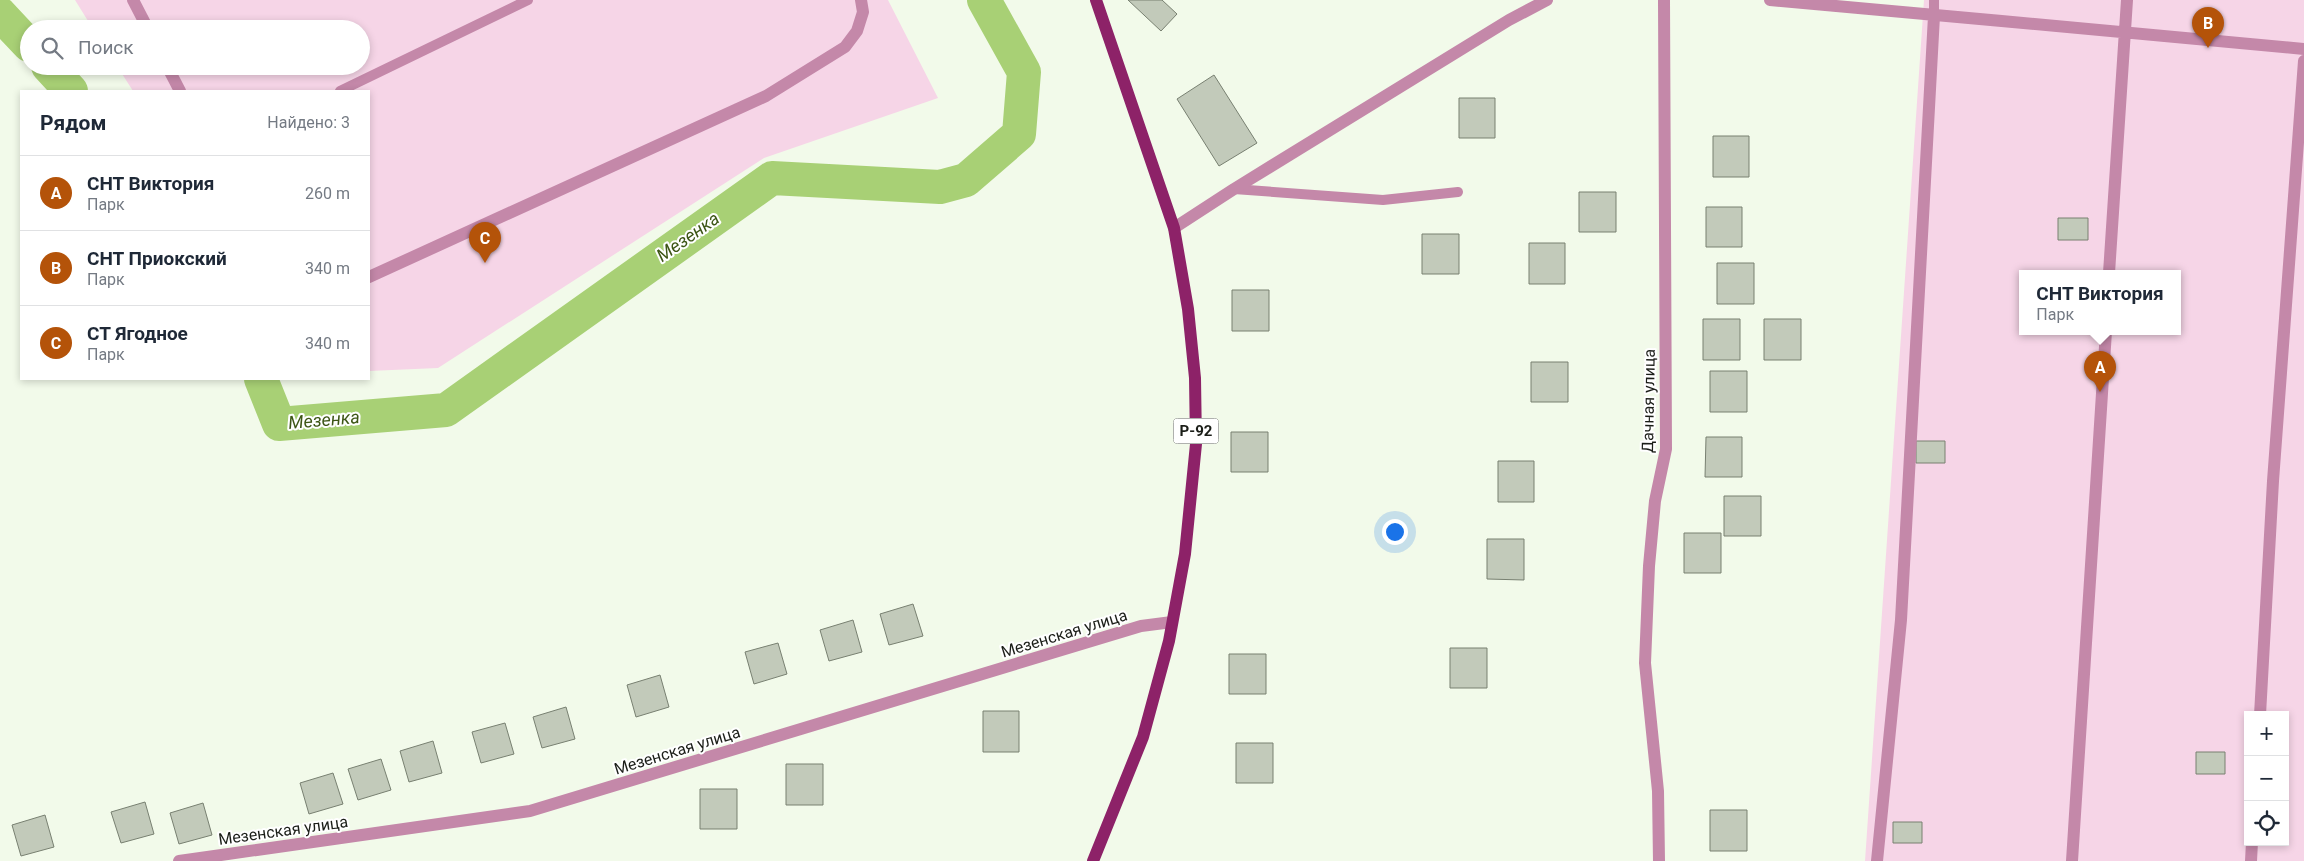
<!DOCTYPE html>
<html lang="ru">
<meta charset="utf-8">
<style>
:root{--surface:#fff;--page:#f6f6f7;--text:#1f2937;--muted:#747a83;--line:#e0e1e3;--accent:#b45309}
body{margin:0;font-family:Roboto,sans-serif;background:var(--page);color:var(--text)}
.controls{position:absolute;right:15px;bottom:15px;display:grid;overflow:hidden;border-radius:0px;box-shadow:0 2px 8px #0003}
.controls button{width:45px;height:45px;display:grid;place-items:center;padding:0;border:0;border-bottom:1px solid var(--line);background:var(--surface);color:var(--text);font:25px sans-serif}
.you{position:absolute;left:1394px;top:531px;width:18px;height:18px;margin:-12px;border:4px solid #fff;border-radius:50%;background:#1a73e8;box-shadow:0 0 0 8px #1a73e833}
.badge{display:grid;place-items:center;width:32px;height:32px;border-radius:50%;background:var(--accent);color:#fff;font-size:16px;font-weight:700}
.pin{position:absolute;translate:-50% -41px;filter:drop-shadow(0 1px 2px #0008)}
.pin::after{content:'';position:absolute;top:26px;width:18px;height:15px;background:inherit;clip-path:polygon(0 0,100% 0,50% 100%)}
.popup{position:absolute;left:2019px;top:270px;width:162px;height:65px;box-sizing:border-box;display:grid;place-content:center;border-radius:0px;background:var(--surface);filter:drop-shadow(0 1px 4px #0005);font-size:16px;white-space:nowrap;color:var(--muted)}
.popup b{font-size:19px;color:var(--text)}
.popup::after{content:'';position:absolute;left:50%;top:100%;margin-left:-10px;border:10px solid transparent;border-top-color:var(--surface)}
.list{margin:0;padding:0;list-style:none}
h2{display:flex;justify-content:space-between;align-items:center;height:65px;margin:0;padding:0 20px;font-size:21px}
h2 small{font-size:16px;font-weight:400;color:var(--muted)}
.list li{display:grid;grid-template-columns:32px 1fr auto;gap:15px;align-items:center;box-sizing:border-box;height:75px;padding:0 20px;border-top:1px solid var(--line)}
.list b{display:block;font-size:19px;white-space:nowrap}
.list p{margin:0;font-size:16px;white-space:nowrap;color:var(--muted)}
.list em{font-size:16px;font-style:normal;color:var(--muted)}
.icon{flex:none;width:28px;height:28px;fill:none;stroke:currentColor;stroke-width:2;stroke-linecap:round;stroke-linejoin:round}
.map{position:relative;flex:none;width:2304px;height:861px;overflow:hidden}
.search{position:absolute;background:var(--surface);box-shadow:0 2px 8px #0003;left:20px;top:20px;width:350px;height:55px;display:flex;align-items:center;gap:12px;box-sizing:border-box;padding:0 18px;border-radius:28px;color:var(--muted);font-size:19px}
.panel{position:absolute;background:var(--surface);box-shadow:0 2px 8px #0003;left:20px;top:90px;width:350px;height:290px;border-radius:0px}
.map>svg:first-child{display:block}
.green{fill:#f6d5e7;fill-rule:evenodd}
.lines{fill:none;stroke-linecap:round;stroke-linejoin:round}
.river{stroke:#a8d075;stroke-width:34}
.building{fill:#c2caba;stroke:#788071}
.lane{stroke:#c488a9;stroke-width:10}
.street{stroke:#c488a9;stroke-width:12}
.primary{stroke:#8d2268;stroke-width:12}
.labels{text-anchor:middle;stroke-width:4;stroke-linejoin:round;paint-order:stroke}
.shield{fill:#fff;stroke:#5f625d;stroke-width:1}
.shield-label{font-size:15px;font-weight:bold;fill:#1b1e18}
.street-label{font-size:16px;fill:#1b1e18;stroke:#fff}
.water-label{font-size:18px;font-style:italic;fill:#3d5616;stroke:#fff}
</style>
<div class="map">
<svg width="2304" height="861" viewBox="0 0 2304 861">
<rect width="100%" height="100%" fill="#f2faea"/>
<!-- green -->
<path class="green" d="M75 0H888L938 98 764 158 438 368 369 371V91H133L117 66H361V29H93Z
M1924 0H2304V861H1865ZM2022 273H2178V331H2022ZM2248 715H2285V842H2248Z"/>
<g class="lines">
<!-- river -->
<path class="river" d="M0 14 29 45
M48 66 71 91
M261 379 279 424 446 410 772 178 940 187 966 180 1019 134 1024 72 984 0"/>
</g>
<!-- building -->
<path class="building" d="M1128 0H1162L1177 14 1161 31Z
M1214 75 1257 143 1219 166 1177 99Z
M1459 98H1495V138H1459Z
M1713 136H1749V177H1713Z
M1579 192H1616V232H1579Z
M1706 207H1742V247H1706Z
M2058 218H2088V240H2058Z
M1422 234H1459V274H1422Z
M1529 243H1565V284H1529Z
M1717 263H1754V304H1717Z
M1232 290H1269V331H1232Z
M1703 319H1740V360H1703Z
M1764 319H1801V360H1764Z
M1531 362H1568V402H1531Z
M1710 371H1747V412H1710Z
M1231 432H1268V472H1231Z
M1706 437H1742V477H1705Z
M1916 441H1945V463H1916Z
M1498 461H1534V502H1498Z
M1724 496H1761V536H1724Z
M1684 533H1721V573H1684Z
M1487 539H1524V580L1487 579Z
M913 604 923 636 889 645 880 614Z
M853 620 862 652 829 661 820 630Z
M778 643 787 674 754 684 745 652Z
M1450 648H1487V688H1450Z
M1229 654H1266V694H1229Z
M660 675 669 707 636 717 627 685Z
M566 707 575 739 542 748 533 717Z
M983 711H1019V752H983Z
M505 723 514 754 481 763 472 732Z
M433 741 442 773 409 782 400 751Z
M1236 743H1273V783H1236Z
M2196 752H2225V774H2196Z
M381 759 391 790 358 800 348 769Z
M786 764H823V805H786Z
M333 773 343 804 309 814 300 783Z
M700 789H737V829H700Z
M145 802 154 834 121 843 111 812Z
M203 803 212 835 179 844 170 813Z
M1710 810H1747V851H1710Z
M45 815 54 847 21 856 12 825Z
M1893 822H1922V843H1893Z"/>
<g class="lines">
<!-- lane -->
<path class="lane" d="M1934 0V16
M340 91 528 0
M1234 189 1383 200 1458 192"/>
<!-- street -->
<path class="street" d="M133 0 148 29
M1770 0C1948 17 2126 31 2304 49
M167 66 180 91
M1174 228 1234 189 1509 20 1547 0
M2109 273 2127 0
M369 277 766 96 845 47 857 31 863 12 861 0
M2260 715 2273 481 2304 61
M179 861 530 811 1141 626 1172 622
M1659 861 1658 791 1645 663 1649 566 1655 501 1666 449 1664 0
M1877 861 1901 620 1934 16
M2072 861 2106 331
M2251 861 2252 842"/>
<!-- primary -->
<path class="primary" d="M1093 861 1143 737 1169 641 1185 554 1196 444 1195 378 1188 309 1174 228 1096 0"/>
</g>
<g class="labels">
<!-- shield labels -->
<rect class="shield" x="1173.5" y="418.5" width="45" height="25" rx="4"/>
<g class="shield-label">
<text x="1196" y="436">Р-92</text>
</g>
<!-- street labels -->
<g class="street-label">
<text transform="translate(1648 401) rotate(-89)" y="6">Дачная улица</text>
<text transform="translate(1064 633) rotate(-17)" y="6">Мезенская улица</text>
<text transform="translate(677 750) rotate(-17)" y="6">Мезенская улица</text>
<text transform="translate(283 830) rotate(-8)" y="6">Мезенская улица</text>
</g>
<!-- water labels -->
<g class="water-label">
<text transform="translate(688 237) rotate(-35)" y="6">Мезенка</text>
<text transform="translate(324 420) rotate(-5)" y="6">Мезенка</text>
</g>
</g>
</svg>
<div class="controls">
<button>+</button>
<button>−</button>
<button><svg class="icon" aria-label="locate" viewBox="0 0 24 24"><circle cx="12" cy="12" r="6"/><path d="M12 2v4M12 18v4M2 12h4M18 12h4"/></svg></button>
</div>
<div class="you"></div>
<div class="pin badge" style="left:2100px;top:392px">A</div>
<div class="popup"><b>СНТ Виктория</b>Парк</div>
<div class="pin badge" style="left:2208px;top:48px">B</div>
<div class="pin badge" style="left:485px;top:263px">C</div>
<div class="search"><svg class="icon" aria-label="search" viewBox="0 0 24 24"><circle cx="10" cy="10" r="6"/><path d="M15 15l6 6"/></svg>Поиск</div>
<section class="panel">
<h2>Рядом<small>Найдено: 3</small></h2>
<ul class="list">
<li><span class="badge">A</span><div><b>СНТ Виктория</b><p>Парк</p></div><em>260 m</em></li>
<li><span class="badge">B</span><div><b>СНТ Приокский</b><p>Парк</p></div><em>340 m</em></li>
<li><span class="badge">C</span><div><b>СТ Ягодное</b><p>Парк</p></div><em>340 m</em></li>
</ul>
</section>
</div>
